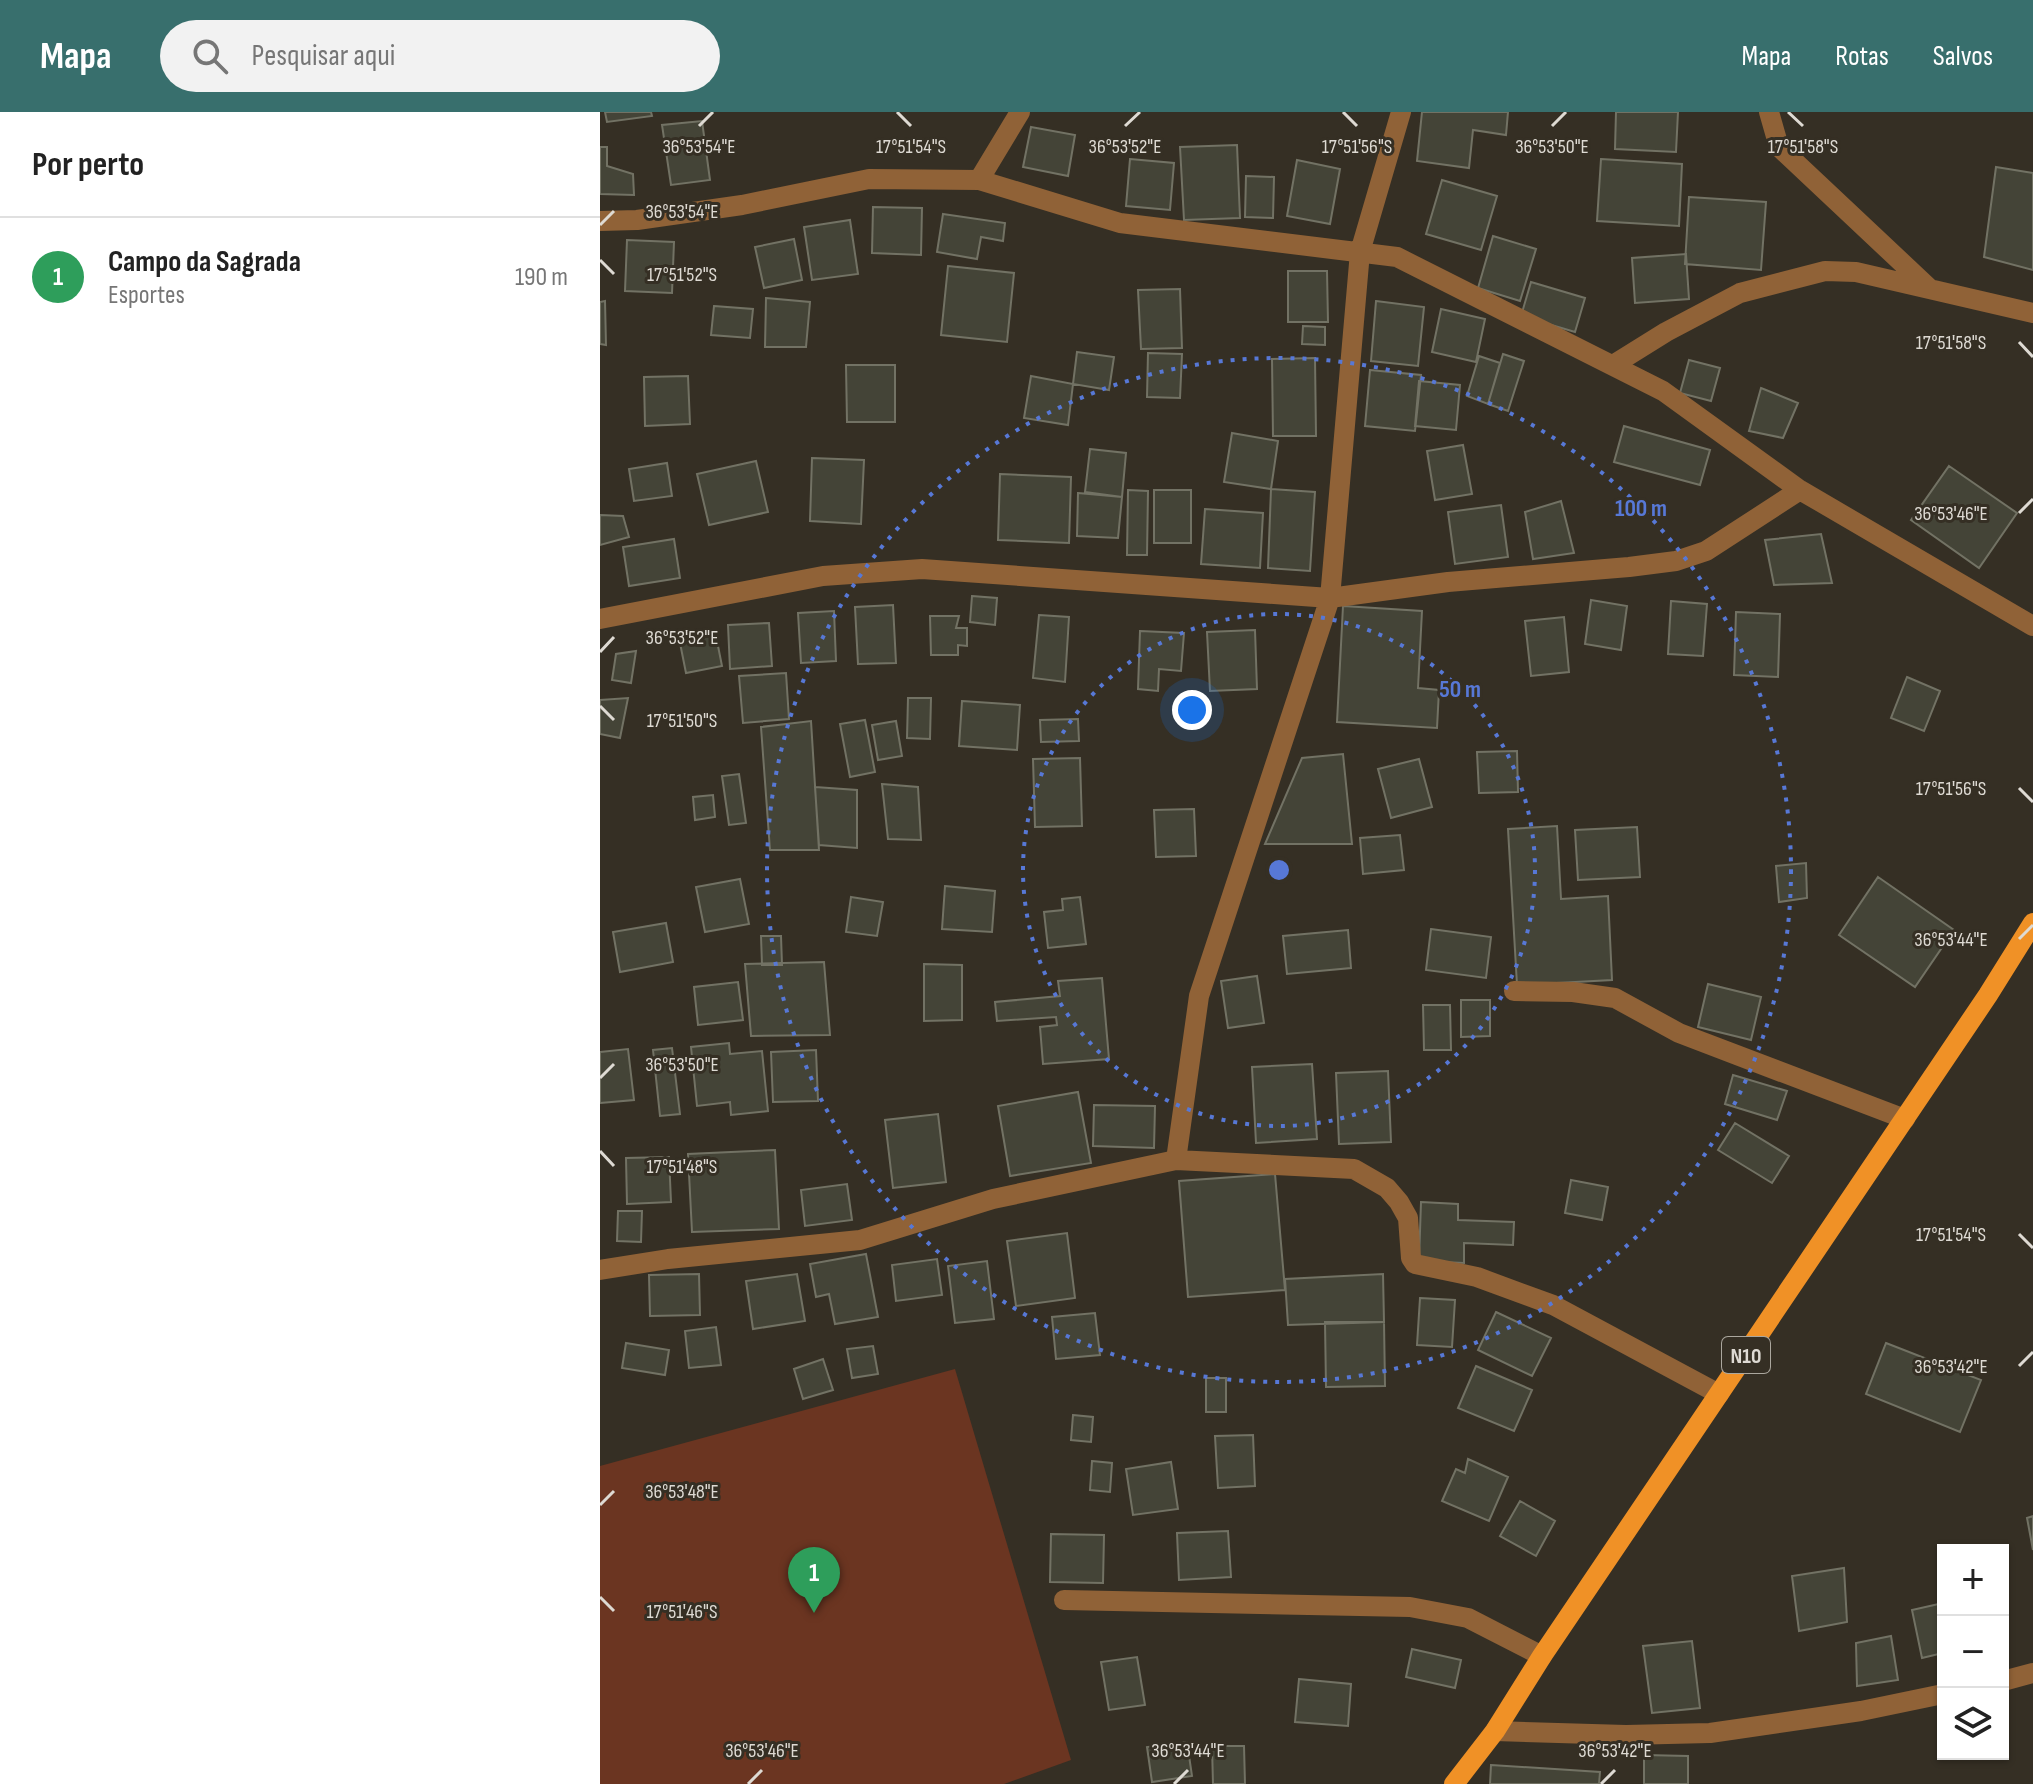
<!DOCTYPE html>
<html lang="pt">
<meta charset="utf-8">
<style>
:root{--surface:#fff;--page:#f2f2f2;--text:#222;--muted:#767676;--line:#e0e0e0;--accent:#386f6d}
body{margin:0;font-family:"Sofia Sans Condensed",sans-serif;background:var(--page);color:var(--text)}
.controls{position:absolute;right:24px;bottom:24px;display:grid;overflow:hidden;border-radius:0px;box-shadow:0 2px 6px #0004}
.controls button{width:72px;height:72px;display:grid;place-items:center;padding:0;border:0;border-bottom:2px solid var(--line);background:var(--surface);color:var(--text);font:40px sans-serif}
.you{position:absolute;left:592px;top:598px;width:28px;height:28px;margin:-20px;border:6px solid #fff;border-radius:50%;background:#1a73e8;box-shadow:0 0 0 12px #1a73e833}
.badge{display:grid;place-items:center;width:52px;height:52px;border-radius:50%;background:var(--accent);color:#fff;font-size:26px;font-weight:700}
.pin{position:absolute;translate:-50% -66px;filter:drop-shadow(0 2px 4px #0008)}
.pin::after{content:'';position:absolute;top:42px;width:28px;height:24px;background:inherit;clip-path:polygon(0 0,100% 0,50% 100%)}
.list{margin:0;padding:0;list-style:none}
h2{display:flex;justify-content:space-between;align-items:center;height:104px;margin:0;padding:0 32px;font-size:34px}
h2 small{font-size:26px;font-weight:400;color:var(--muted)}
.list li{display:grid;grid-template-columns:52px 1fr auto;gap:24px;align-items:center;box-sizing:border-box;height:120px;padding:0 32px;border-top:2px solid var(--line)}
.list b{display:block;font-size:30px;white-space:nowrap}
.list p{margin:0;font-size:26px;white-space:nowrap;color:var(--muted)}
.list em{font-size:26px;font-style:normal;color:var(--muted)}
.icon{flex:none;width:44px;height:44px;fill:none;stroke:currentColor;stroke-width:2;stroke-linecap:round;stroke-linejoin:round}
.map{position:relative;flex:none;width:1433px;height:1672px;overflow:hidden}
header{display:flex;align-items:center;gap:48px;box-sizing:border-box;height:112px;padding:0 40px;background:var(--accent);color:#fff}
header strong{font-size:38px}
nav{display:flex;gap:44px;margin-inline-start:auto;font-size:28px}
.search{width:560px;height:72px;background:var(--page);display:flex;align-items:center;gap:20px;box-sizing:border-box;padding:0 28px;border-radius:44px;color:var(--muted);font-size:30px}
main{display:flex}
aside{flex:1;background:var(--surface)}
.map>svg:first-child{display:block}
.park{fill:#6b3521}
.building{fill:#444437;stroke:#727264;stroke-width:2}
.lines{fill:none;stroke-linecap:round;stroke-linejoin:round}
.minor{stroke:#906237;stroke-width:20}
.major{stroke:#f09126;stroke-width:20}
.ticks{fill:none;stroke:#dedad3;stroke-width:3}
.ring{fill:none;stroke:#5778d6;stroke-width:4;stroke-dasharray:4 8}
.labels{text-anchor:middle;stroke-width:6;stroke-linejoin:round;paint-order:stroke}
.shield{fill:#352f24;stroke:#aba79e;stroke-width:2}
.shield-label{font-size:22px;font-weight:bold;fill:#dedad3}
.ticks-label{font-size:20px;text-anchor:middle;fill:#dedad3;stroke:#352f24;stroke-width:6;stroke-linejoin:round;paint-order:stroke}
.centre{fill:#5778d6;stroke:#352f24;stroke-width:4}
.ring-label{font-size:24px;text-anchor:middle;font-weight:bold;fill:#5778d6;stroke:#352f24;stroke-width:6;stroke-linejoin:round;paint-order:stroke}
</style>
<header>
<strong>Mapa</strong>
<div class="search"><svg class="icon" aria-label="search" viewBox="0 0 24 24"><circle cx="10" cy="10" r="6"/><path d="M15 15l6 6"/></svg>Pesquisar aqui</div>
<nav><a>Mapa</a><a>Rotas</a><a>Salvos</a></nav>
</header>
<main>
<aside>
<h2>Por perto<small></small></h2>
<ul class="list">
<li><span class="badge" style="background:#2e9e5b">1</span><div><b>Campo da Sagrada</b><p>Esportes</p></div><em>190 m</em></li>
</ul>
</aside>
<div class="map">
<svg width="1433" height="1672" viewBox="0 0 1433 1672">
<rect width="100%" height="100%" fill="#352f24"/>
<!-- park -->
<path class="park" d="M355 1257 471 1648 404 1672H0V1354Z"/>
<!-- building -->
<path class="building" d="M5 0H51L52 4 7 10Z
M822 0H908L906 23 873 18 869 56 817 49Z
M1016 0H1078L1076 40 1015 37Z
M102 9 110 68 71 73 62 13Z
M431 15 475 23 468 64 423 55Z
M637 33 640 106 584 108 580 35Z
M0 35H7V54L33 62 34 83 0 82Z
M530 47 574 51 570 98 526 94Z
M1001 47 1082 52 1079 114 997 109Z
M697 48 740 57 730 112 687 104Z
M1396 55 1433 61V158L1384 145Z
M646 64 674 65 673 106 645 105Z
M842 68 897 84 881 138 826 122Z
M1089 85 1166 90 1161 158 1085 152Z
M273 95 322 96 321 143 272 141Z
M343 102 405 111 403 129 381 125 377 147 337 140Z
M250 108 258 162 212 168 204 115Z
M893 124 936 137 920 189 878 176Z
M194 127 202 168 164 176 155 135Z
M27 128 74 130 72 181 25 179Z
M1086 142 1089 187 1035 191 1032 146Z
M348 154 414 161 407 230 341 223Z
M688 159H727L728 210H688Z
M931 170 985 186 975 220 921 204Z
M580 177 582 236 541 237 538 178Z
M166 186 210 190 206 235H165Z
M5 189 6 233 0 232V190Z
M776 189 824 195 818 254 771 249Z
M114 194 153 197 150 226 111 223Z
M841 197 885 207 876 250 832 240Z
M703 214 725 215V233L702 232Z
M477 240 514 245 509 278 473 272Z
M548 241 582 242 580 286 547 285Z
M903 242 924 249 908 299 888 292Z
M879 244 900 251 888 292 867 284Z
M715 246 716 324H673L672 247Z
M1089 248 1120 256 1111 289 1080 281Z
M246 253H295V310H247Z
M770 258 821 263 815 319 765 314Z
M88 264 90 312 45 314 44 265Z
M431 264 473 272 468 313 424 306Z
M819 269 860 273 856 318 815 314Z
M1161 276 1198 291 1183 326 1149 319Z
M1024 314 1110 338 1100 373 1014 350Z
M632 321 678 329 671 377 624 370Z
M863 333 872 382 835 388 827 339Z
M490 337 526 341 522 385 485 380Z
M212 346 264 348 261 412 210 409Z
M156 349 168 400 109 413 97 362Z
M67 351 72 384 34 389 29 357Z
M1349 354 1417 401 1379 456 1311 408Z
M400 362 471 365 469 431 398 428Z
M671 377 715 380 710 459 668 456Z
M528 378 548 379 547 443H527Z
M554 378H591V431H554Z
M478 381 522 385 518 426 477 424Z
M961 389 974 441 933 447 925 400Z
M901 393 908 445 855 452 848 400Z
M605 397 663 401 660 456 601 452Z
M0 403 23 404 29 425 0 433Z
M1221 422 1232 471 1174 473 1165 428Z
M74 427 80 466 29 474 23 435Z
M372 484 397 486 395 513 370 510Z
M991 488 1027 494 1021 538 985 532Z
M1071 489 1107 492 1103 544 1068 542Z
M293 493 296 551 258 552 255 495Z
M743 494 822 499 818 576 839 578 837 616 737 610Z
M234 499 236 549 201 551 198 501Z
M1136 500 1180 502 1178 565 1134 563Z
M439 503 469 505 465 570 433 566Z
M330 504H359L356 516H367V534L358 533V543H331Z
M964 505 969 560 931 564 925 509Z
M169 511 172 554 130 557 128 513Z
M655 518 657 577 610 579 607 520Z
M115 519 122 554 86 561 79 526Z
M540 519 584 521 581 559 559 557 558 579 538 577Z
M36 539 31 571 12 568 16 542Z
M186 561 189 607 143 611 139 564Z
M1307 565 1340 579 1324 619 1291 606Z
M28 586 20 626 0 622V588Z
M308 586H331L330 627 307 626Z
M362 589 420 593 417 638 359 634Z
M478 607 479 629 441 630 440 608Z
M265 608 275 660 250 665 240 612Z
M211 609 219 738H170L161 615Z
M296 609 302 644 278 648 272 613Z
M917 639 918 680 879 681 877 640Z
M743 642 752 732H665L702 646Z
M480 646 482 714 435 715 433 647Z
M819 647 832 695 791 706 778 657Z
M139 662 146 711 129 713 122 664Z
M282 672 318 675 321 728 288 727Z
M215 675 257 678V736L219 733Z
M113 683 115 705 95 708 93 685Z
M594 697 596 744 556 745 554 698Z
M957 714 961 787 1008 784 1012 868 917 873 908 717Z
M1037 715 1040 765 978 768 975 718Z
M800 723 804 758 763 762 760 726Z
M1206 751 1207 786 1179 790 1176 754Z
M1278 765 1354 818 1315 875 1239 823Z
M140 767 149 812 105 820 96 775Z
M345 774 395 779 392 820 342 817Z
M251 785 283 790 277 824 246 820Z
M480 785 486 832 448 836 444 800 463 798 462 787Z
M66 811 73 850 20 860 13 820Z
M831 817 891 825 886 866 826 858Z
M748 818 751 856 687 862 683 824Z
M161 824H181L182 853H162Z
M224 850 230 923 151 924 145 852Z
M324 852 362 853V908L324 909Z
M657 864 664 911 628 916 621 869Z
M502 866 509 947 443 952 440 915 457 913 456 905 397 909 395 890 460 884 458 869Z
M138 870 143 908 98 913 94 875Z
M1108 872 1161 885 1151 928 1098 915Z
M861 888H890V924L861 925Z
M823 893H850L851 938H824Z
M129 931 130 942 162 939 168 999 131 1003 130 990 97 994 91 935Z
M72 936 80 1002 60 1004 53 938Z
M28 937 34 988 0 991V940Z
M216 938 218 989 173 990 171 940Z
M712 952 717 1027 656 1031 652 955Z
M788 959 791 1030 739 1032 736 961Z
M1133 963 1187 979 1177 1008 1125 992Z
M478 980 491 1051 410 1064 398 994Z
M494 993 555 994 554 1036 493 1034Z
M338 1002 346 1070 293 1076 285 1008Z
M1135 1011 1189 1044 1172 1071 1118 1038Z
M175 1038 179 1117 92 1120 88 1042Z
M69 1045 71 1090 27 1092 26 1046Z
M675 1062 685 1178 588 1185 579 1069Z
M971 1068 1008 1075 1002 1108 965 1101Z
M247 1072 252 1108 205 1114 201 1078Z
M821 1090 858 1092V1108L914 1110 913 1133 864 1131V1151L819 1149Z
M18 1099H42L41 1130 17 1129Z
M467 1121 475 1186 416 1194 407 1129Z
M266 1142 278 1205 235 1212 229 1182 216 1185 210 1152Z
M337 1147 342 1183 296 1189 292 1153Z
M387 1149 394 1207 355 1211 348 1154Z
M99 1162 100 1203 50 1204 49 1163Z
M197 1162 205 1209 153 1217 146 1169Z
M783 1162 784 1210 688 1213 685 1167Z
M820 1186 855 1188 852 1235 817 1233Z
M896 1200 951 1226 932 1264 878 1238Z
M495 1201 500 1243 456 1247 452 1205Z
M725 1210H784L785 1274 726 1275Z
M116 1215 121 1253 89 1256 85 1219Z
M26 1231 69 1238 65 1263 22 1256Z
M1286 1231 1381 1268 1360 1320 1266 1282Z
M273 1234 278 1262 252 1266 247 1237Z
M223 1247 233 1278 203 1287 194 1257Z
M876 1254 932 1278 914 1319 858 1296Z
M606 1266H626V1300H606Z
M473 1303 493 1305 491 1330 471 1328Z
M653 1323 655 1374 618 1376 615 1324Z
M868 1347 908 1365 889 1409 842 1389 856 1357 865 1361Z
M492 1349 512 1351 510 1380 490 1378Z
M571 1350 578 1397 533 1403 526 1357Z
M920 1389 955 1409 936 1444 900 1424Z
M1433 1404V1438L1427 1406Z
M628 1419 631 1465 579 1468 577 1421Z
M451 1422 504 1423 503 1471 450 1470Z
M1244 1456 1247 1510 1199 1519 1192 1464Z
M1343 1491V1541L1322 1546 1312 1498Z
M1291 1524 1298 1568 1257 1574 1256 1531Z
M1092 1529 1100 1596 1052 1601 1043 1534Z
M812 1537 861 1548 855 1576 806 1565Z
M537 1545 545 1593 509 1598 501 1550Z
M699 1567 751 1572 748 1614 695 1610Z
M587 1630 592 1664 552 1670 547 1635Z
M612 1634H644L645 1672H613Z
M1044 1643 1088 1644V1672H1044Z
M891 1653 1000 1660 999 1672H890Z"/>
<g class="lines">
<!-- minor -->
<path class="minor" d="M1169 0 1179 35 1330 177
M379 68 420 0
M0 109 37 108 142 93 269 67 379 68 520 111 797 145 1063 279 1200 378 1433 514
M1013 253 1066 220 1140 181 1225 159 1256 160 1433 201
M0 507 223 464 322 457 730 486 848 470 1029 455 1076 449 1106 439 1200 378
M914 879 973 880 1015 886 1079 921 1305 1007
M576 1048 599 884 730 486 760 140 801 0
M0 1158 68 1147 260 1128 393 1087 576 1048 754 1057 787 1076 799 1090 808 1106 811 1146 815 1152 877 1165 953 1193 1119 1282
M464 1488 810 1495 868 1506 942 1544
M1403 1569 1433 1561
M895 1619 1026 1623 1110 1621 1261 1599 1343 1582"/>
<!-- major -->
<path class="major" d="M854 1672 895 1619 942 1544 1388 883 1433 811"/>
</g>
<!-- ticks -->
<path class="ticks" d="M297 0 311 14M743 0 757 14M1188 0 1203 14M99 14 113 0M525 14 540 0M952 14 966 0M0 113 14 99M0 148 14 162M1419 230 1433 245M1419 401 1433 387M0 540 14 525M0 594 14 608M1419 676 1433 690M1419 827 1433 813M0 966 14 952M0 1039 14 1054M1419 1122 1433 1136M1419 1254 1433 1240M0 1393 14 1379M0 1485 14 1499M148 1672 162 1658M574 1672 588 1658M1001 1672 1015 1658"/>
<!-- distance rings -->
<g class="ring">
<circle cx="679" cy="758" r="256"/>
<circle cx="679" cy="758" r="512"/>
</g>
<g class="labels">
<!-- shield labels -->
<rect class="shield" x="1122" y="1225" width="48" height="36" rx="6"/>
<g class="shield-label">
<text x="1146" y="1251">N10</text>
</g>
</g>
<g class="ticks-label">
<text x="1203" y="41">17°51'58"S</text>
<text x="99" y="41">36°53'54"E</text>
<text x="311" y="41">17°51'54"S</text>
<text x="525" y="41">36°53'52"E</text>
<text x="757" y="41">17°51'56"S</text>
<text x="952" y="41">36°53'50"E</text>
<text x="82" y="106">36°53'54"E</text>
<text x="82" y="169">17°51'52"S</text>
<text x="1351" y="237">17°51'58"S</text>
<text x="1351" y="408">36°53'46"E</text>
<text x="82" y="532">36°53'52"E</text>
<text x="82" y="615">17°51'50"S</text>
<text x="1351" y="683">17°51'56"S</text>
<text x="1351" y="834">36°53'44"E</text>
<text x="82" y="959">36°53'50"E</text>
<text x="82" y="1061">17°51'48"S</text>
<text x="1351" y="1129">17°51'54"S</text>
<text x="1351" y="1261">36°53'42"E</text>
<text x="82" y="1386">36°53'48"E</text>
<text x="82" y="1506">17°51'46"S</text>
<text x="162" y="1645">36°53'46"E</text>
<text x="588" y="1645">36°53'44"E</text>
<text x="1015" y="1645">36°53'42"E</text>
</g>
<circle cx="679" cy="758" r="12" class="centre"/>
<g class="ring-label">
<text x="1041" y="404">100 m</text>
<text x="860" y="585">50 m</text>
</g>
</svg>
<div class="controls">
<button>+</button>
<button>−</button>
<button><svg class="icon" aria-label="layers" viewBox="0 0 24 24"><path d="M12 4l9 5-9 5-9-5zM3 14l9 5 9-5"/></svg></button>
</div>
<div class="you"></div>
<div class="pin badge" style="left:214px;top:1501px;background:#2e9e5b">1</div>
</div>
</main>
